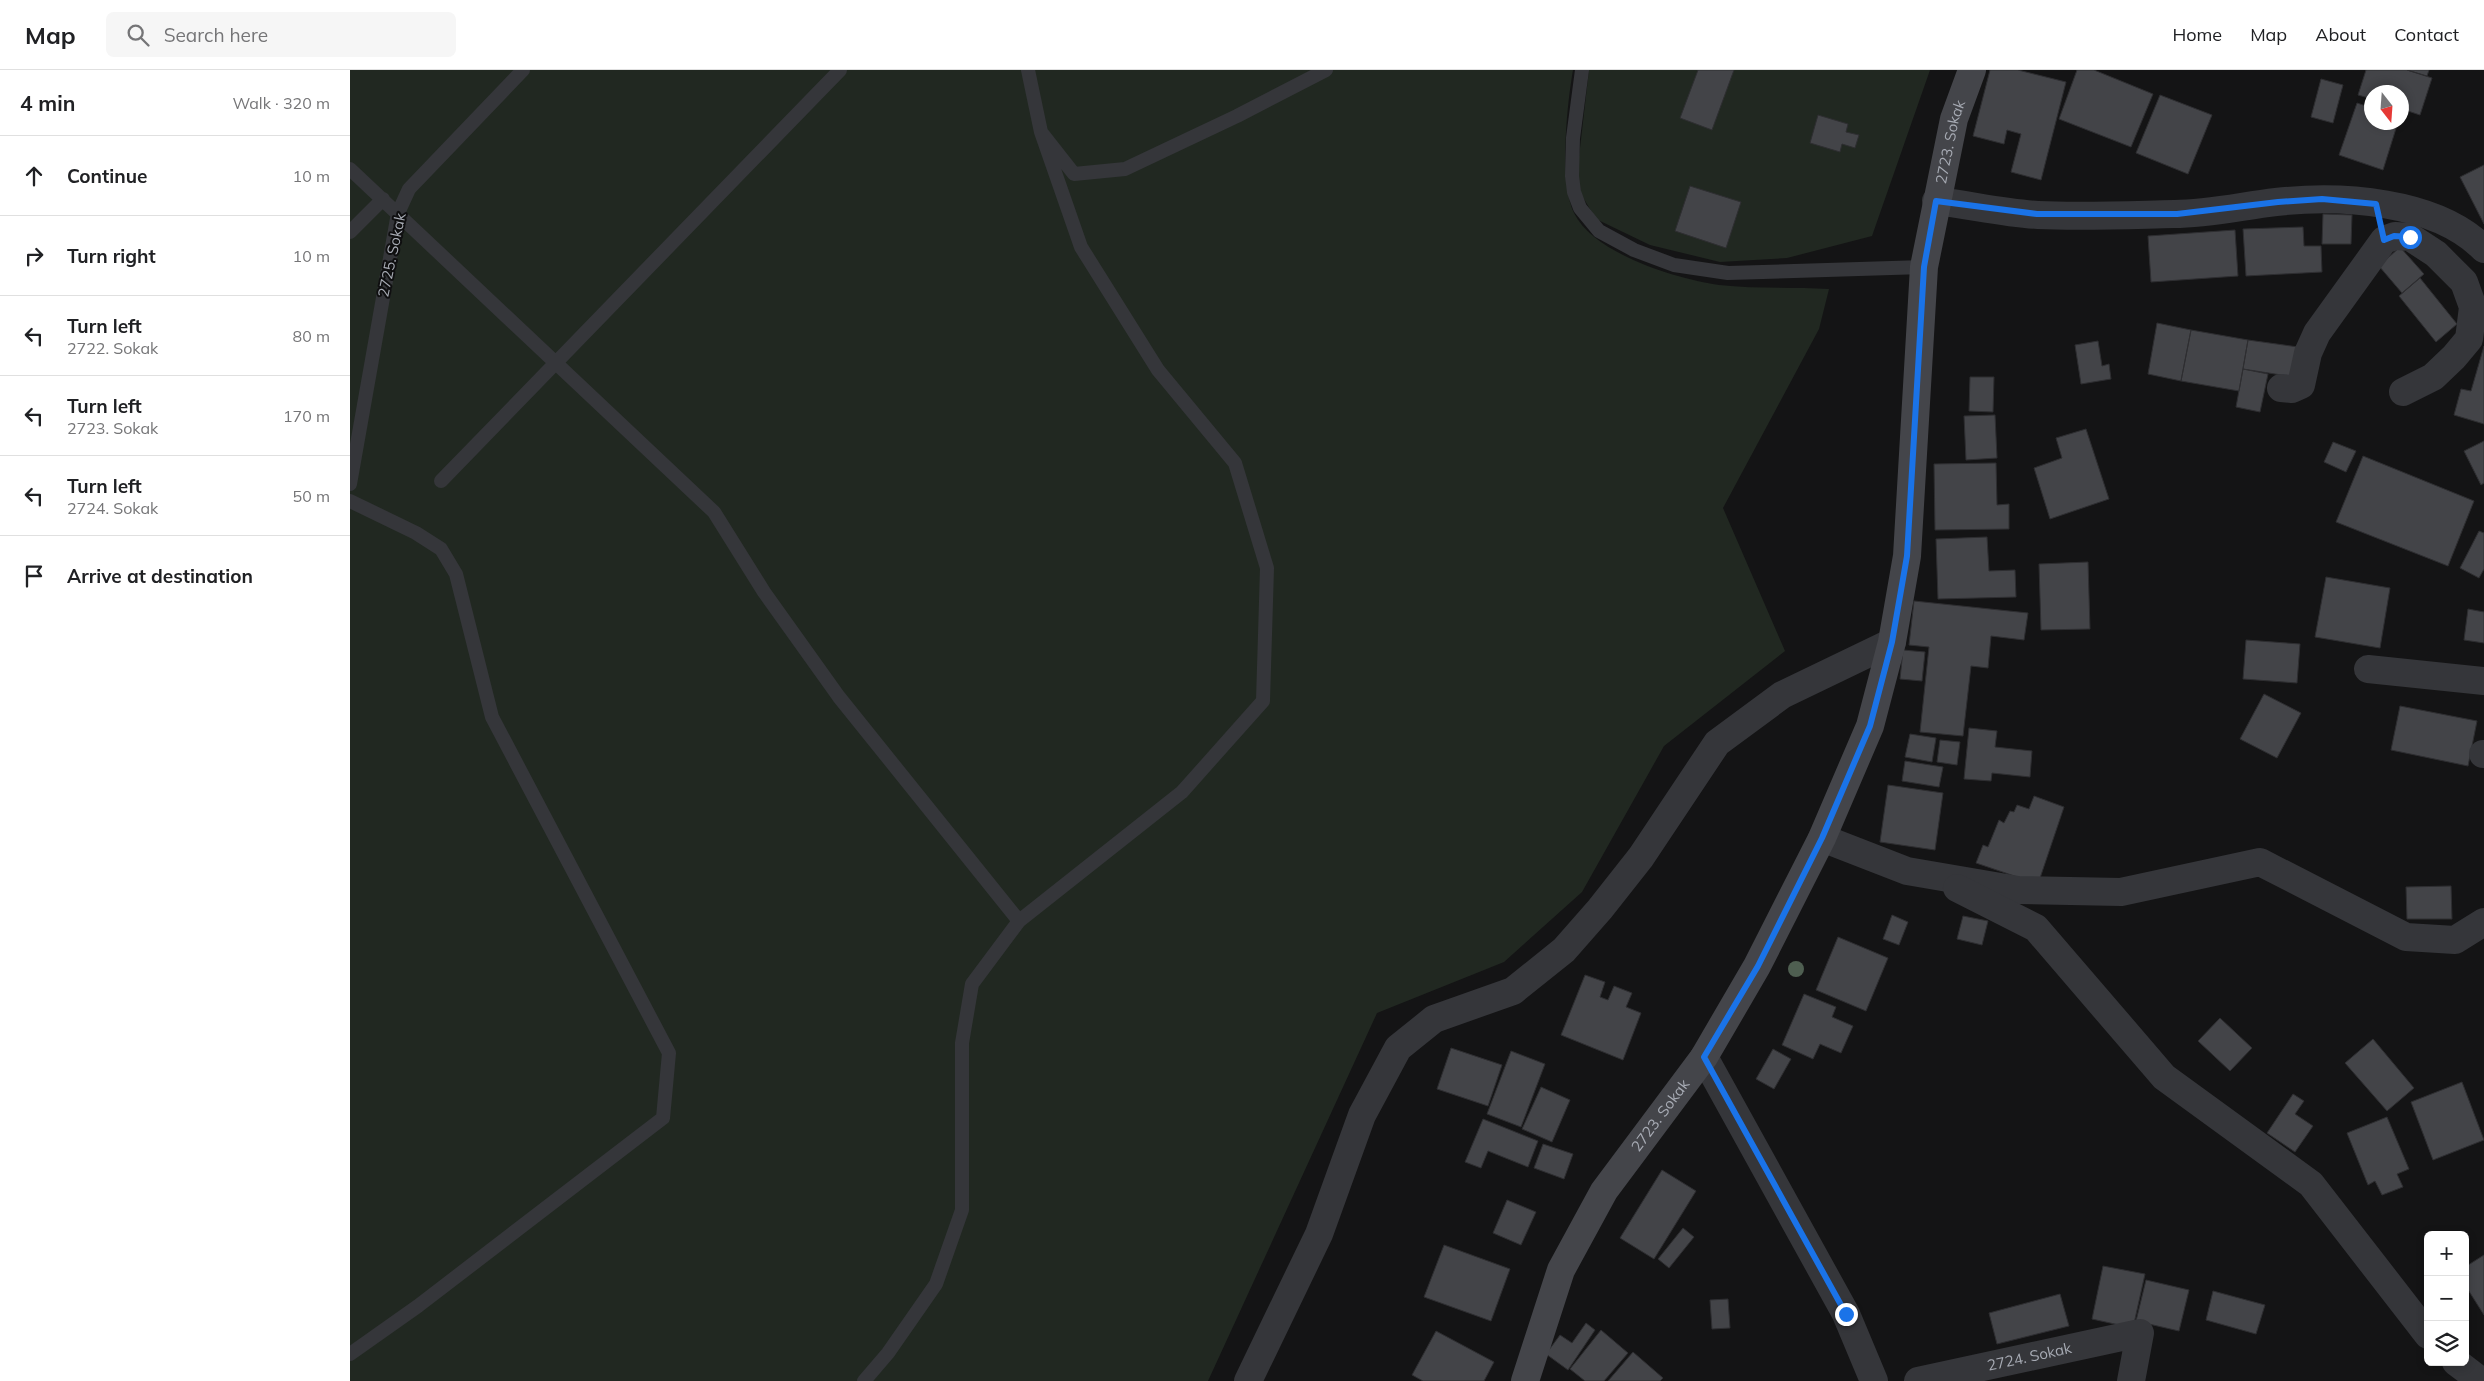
<!DOCTYPE html>
<meta charset="utf-8">
<style>
:root{--surface:#fff;--page:#f6f6f6;--text:#202124;--muted:#757577;--line:#e0e0e0}
body{margin:0;font-family:Mulish,sans-serif;background:var(--page);color:var(--text)}
.controls{position:absolute;right:15px;bottom:15px;display:grid;overflow:hidden;border-radius:8px;box-shadow:0 2px 8px #0003}
.controls button{width:45px;height:45px;display:grid;place-items:center;padding:0;border:0;border-bottom:1px solid var(--line);background:var(--surface);color:var(--text);font:25px sans-serif}
.compass{position:absolute;left:2014px;top:15px;width:45px;height:45px;border-radius:50%;background:var(--surface);box-shadow:0 2px 8px #0003;rotate:163deg}
.stop{position:absolute;width:15px;height:15px;margin:-11px;border:4px solid #1a73e8;border-radius:50%;background:#fff}
.stop.end{background:#1a73e8;border-color:#fff;box-shadow:0 1px 5px #0008}
.list{margin:0;padding:0;list-style:none}
h2{display:flex;justify-content:space-between;align-items:center;height:65px;margin:0;padding:0 20px;font-size:21px}
h2 small{font-size:16px;font-weight:400;color:var(--muted)}
.list li{display:grid;grid-template-columns:32px 1fr auto;gap:15px;align-items:center;box-sizing:border-box;height:80px;padding:0 20px;border-top:1px solid var(--line)}
.list b{display:block;font-size:19px;white-space:nowrap}
.list p{margin:0;font-size:16px;white-space:nowrap;color:var(--muted)}
.list em{font-size:16px;font-style:normal;color:var(--muted)}
.icon{flex:none;width:28px;height:28px;fill:none;stroke:currentColor;stroke-width:2;stroke-linecap:round;stroke-linejoin:round}
.map{position:relative;flex:none;width:2134px;height:1311px;overflow:hidden}
header{display:flex;align-items:center;gap:30px;box-sizing:border-box;height:70px;padding:0 25px;background:var(--surface);border-bottom:1px solid var(--line)}
header strong{font-size:24px}
nav{display:flex;gap:28px;margin-inline-start:auto;font-size:18px}
.search{width:350px;height:45px;background:var(--page);display:flex;align-items:center;gap:12px;box-sizing:border-box;padding:0 18px;border-radius:8px;color:var(--muted);font-size:19px}
main{display:flex}
aside{flex:1;background:var(--surface)}
.map>svg:first-child{display:block}
.green{fill:#212821}
.building{fill:#434448;stroke:#2e2e31}
.lines{fill:none;stroke-linecap:round;stroke-linejoin:round}
.lane{stroke:#35363a;stroke-width:14}
.street{stroke:#35363a;stroke-width:28}
.secondary{stroke:#44454a;stroke-width:28}
.tree{fill:#4f5f51}
.route{stroke:#1a73e8;stroke-width:6}
.labels{text-anchor:middle;stroke-width:4;stroke-linejoin:round;paint-order:stroke}
.street-label{font-size:15px;fill:#a7abb4;stroke:#0f0f10}
</style>
<header>
<strong>Map</strong>
<div class="search"><svg class="icon" aria-label="search" viewBox="0 0 24 24"><circle cx="10" cy="10" r="6"/><path d="M15 15l6 6"/></svg>Search here</div>
<nav><a>Home</a><a>Map</a><a>About</a><a>Contact</a></nav>
</header>
<main>
<aside>
<h2>4 min<small>Walk · 320 m</small></h2>
<ul class="list">
<li><svg class="icon" aria-label="ahead" viewBox="0 0 24 24"><path d="M12 20V5M6 11l6-6 6 6"/></svg><div><b>Continue</b></div><em>10 m</em></li>
<li><svg class="icon" aria-label="right" viewBox="0 0 24 24"><path d="M7 20v-9h11M14 6l5 5-5 5"/></svg><div><b>Turn right</b></div><em>10 m</em></li>
<li><svg class="icon" aria-label="left" viewBox="0 0 24 24"><path d="M17 20v-9H6M10 6l-5 5 5 5"/></svg><div><b>Turn left</b><p>2722. Sokak</p></div><em>80 m</em></li>
<li><svg class="icon" aria-label="left" viewBox="0 0 24 24"><path d="M17 20v-9H6M10 6l-5 5 5 5"/></svg><div><b>Turn left</b><p>2723. Sokak</p></div><em>170 m</em></li>
<li><svg class="icon" aria-label="left" viewBox="0 0 24 24"><path d="M17 20v-9H6M10 6l-5 5 5 5"/></svg><div><b>Turn left</b><p>2724. Sokak</p></div><em>50 m</em></li>
<li><svg class="icon" aria-label="arrive" viewBox="0 0 24 24"><path d="M6 21V4h12l-3 4 3 4H6"/></svg><div><b>Arrive at destination</b></div></li>
</ul>
</aside>
<div class="map">
<svg width="2134" height="1311" viewBox="0 0 2134 1311">
<rect width="100%" height="100%" fill="#141415"/>
<!-- green -->
<path class="green" d="M0 0H1223C1217 34 1209 112 1224 143 1244 184 1327 209 1369 215 1405 219 1443 217 1479 219L1469 259 1373 438 1435 581 1314 676 1232 822 1154 892 1027 943 858 1311H0Z
M1239 0H1580L1522 166 1437 188 1370 192 1300 175 1246 149 1231 124 1227 104Z"/>
<!-- building -->
<path class="building" d="M1348 0H1384L1362 60 1330 48Z
M1640 0H1668L1716 12 1691 110 1661 102 1671 64 1657 60 1654 74 1623 66Z
M1727 0H1744L1803 24 1781 77 1709 49Z
M2016 0H2057L2082 8 2070 45 2052 39V22H2022V29L2008 25Z
M2057 0H2079L2077 6Z
M1971 9 1993 15 1983 53 1961 47Z
M1810 25 1862 45 1838 104 1786 83Z
M2007 33 2022 38V52H2048L2033 100 1989 85Z
M1468 45 1498 54 1496 62 1509 65 1505 78 1492 74 1490 82 1460 73Z
M2134 95V154L2110 107Z
M1340 116 1391 132 1376 178 1325 161Z
M1973 144 2002 145 2001 174H1972Z
M1953 157 1954 176H1971L1972 202 1896 206 1893 159Z
M1885 160 1888 206 1801 212 1798 166Z
M2050 177 2074 204 2052 223 2029 196Z
M2070 208 2107 254 2086 272 2049 226Z
M1807 253 1841 260 1831 311 1798 304Z
M1841 260 1898 270 1889 321 1831 311Z
M1898 270 1948 277 1944 307 1893 299Z
M1748 271 1752 296 1759 294 1761 309 1731 314 1725 275Z
M2134 276V354L2104 345 2111 319 2121 321Z
M1893 299 1918 304 1910 342 1886 337Z
M1620 307H1644L1643 342 1619 341Z
M1645 345 1647 388 1616 390 1614 346Z
M1736 359 1759 429 1700 449 1684 398 1712 388 1706 368Z
M2134 371V413L2131 415 2114 381Z
M1983 372 2006 381 1996 402 1974 392Z
M2013 386 2124 431 2098 496 1986 452Z
M1646 393 1647 435 1659 434V459L1585 460 1584 394Z
M2129 461 2134 463V499L2129 508 2110 498Z
M1637 467 1639 501 1665 500 1666 527 1588 529 1586 469Z
M1738 492 1740 559 1691 560 1689 494Z
M1976 507 2040 518 2030 578 1965 567Z
M1564 531 1678 543 1674 570 1641 566 1638 598 1621 596 1613 666 1570 662 1579 577 1559 575Z
M2118 539 2134 542V573L2114 570Z
M1896 570 1950 574 1947 613 1893 609Z
M1553 580 1575 582 1572 611 1550 609Z
M1914 624 1951 643 1927 688 1890 669Z
M2050 636 2127 651 2118 696 2041 680Z
M1619 658 1647 661 1645 677 1682 681 1680 707 1642 703 1641 711 1614 709Z
M1560 664 1586 668 1582 692 1555 687Z
M1590 670 1610 672 1607 695 1587 692Z
M1555 691 1593 697 1589 717 1552 711Z
M1538 715 1593 723 1585 780 1530 772Z
M1684 726 1714 737 1688 814 1626 793 1633 775 1638 777 1649 750 1654 753 1660 741 1664 742 1667 735 1679 739Z
M2101 816 2102 849H2057L2056 817Z
M1542 845 1558 852 1549 875 1533 869Z
M1613 846 1638 851 1632 875 1607 869Z
M1488 867 1538 888 1516 941 1466 920Z
M1235 905 1255 912 1250 927 1258 930 1264 916 1282 923 1276 937 1291 943 1273 990 1211 965Z
M1454 924 1486 937 1482 947 1503 956 1491 983 1470 974 1463 989 1432 975Z
M1870 948 1902 978 1880 1001 1848 971Z
M2023 969 2064 1018 2037 1041 1995 993Z
M1101 978 1152 995 1138 1036 1087 1019Z
M1423 979 1441 989 1424 1019 1406 1009Z
M1161 981 1195 994 1171 1057 1137 1044Z
M2112 1012 2134 1070 2083 1090 2061 1032Z
M1191 1017 1220 1030 1202 1072 1172 1059Z
M1943 1024 1954 1031 1945 1044 1963 1056 1945 1082 1917 1063Z
M2037 1047 2059 1099 2047 1104 2053 1117 2032 1125 2025 1111 2018 1115 1997 1063Z
M1133 1049 1188 1071 1178 1097 1138 1081 1131 1098 1115 1092Z
M1193 1074 1223 1084 1214 1109 1184 1098Z
M1312 1100 1346 1121 1304 1189 1270 1168Z
M1157 1130 1186 1142 1171 1175 1143 1163Z
M1333 1158 1344 1167 1319 1198 1308 1189Z
M1094 1175 1160 1199 1141 1251 1074 1227Z
M2134 1185V1245L2115 1215V1197Z
M1753 1196 1795 1204 1783 1258 1742 1249Z
M1796 1210 1839 1220 1829 1261 1786 1251Z
M1863 1221 1915 1235 1906 1264 1856 1250Z
M1710 1224 1719 1256 1647 1274 1639 1243Z
M1378 1229 1380 1258 1362 1259 1360 1230Z
M1236 1253 1245 1260 1218 1300 1196 1284 1210 1265 1222 1273Z
M1251 1260 1278 1283 1254 1311H1235L1220 1299Z
M1086 1261 1144 1292 1134 1311H1073L1062 1305Z
M1283 1282 1313 1308 1310 1311H1258Z"/>
<g class="lines">
<!-- lane -->
<path class="lane" d="M678 0 691 62 724 104 775 99 887 46 976 0
M1232 0 1223 68 1222 106 1224 122 1230 138 1249 161 1284 180 1324 195 1378 203 1574 197
M0 99 364 442 414 522 489 627 669 851
M0 162 33 129
M91 411 490 0
M0 414 48 143 59 119 173 0
M0 431 66 463 91 479 106 504 142 647 319 983 313 1048 68 1236 0 1284
M514 1311 538 1283 586 1214 612 1140V973L622 914 669 851 832 722 913 631 917 498 885 393 808 300 731 177 691 62"/>
<!-- street -->
<g class="street">
<path d="M1586 131C1620 135 1654 143 1688 145 1733 147 1779 145 1824 144 1858 144 1892 136 1926 132 1990 125 2086 130 2134 179"/>
<path d="M1931 318 1942 319 1951 315 1958 283 1967 263 2034 170 2045 166 2060 167 2086 184 2114 212 2123 237 2119 269 2104 287 2083 307 2053 322"/>
<path d="M2018 599 2134 611"/>
<path d="M2133 684H2134"/>
<path d="M1472 768 1557 801 1668 820 1771 822 1910 792 2056 867 2105 870 2134 852"/>
<path d="M1607 818 1686 858 1814 1007 1961 1114 2078 1265"/>
<path d="M1354 987 1496 1244 1524 1311"/>
<path d="M2106 1292 2131 1311"/>
<path d="M898 1311 969 1164 1012 1045 1048 978 1084 949 1163 921 1214 880 1250 839 1291 787 1367 673 1432 625 1542 572"/>
<path id="s1" d="M1568 1311 1790 1263 1781 1311"/>
</g>
<!-- secondary -->
<path class="secondary" id="s2" d="M1175 1311 1211 1200 1254 1121 1354 987 1407 896 1472 768 1520 656 1542 572 1557 486 1574 197 1604 49 1622 0"/>
</g>
<!-- trees -->
<circle class="tree" cx="1446" cy="899" r="8"/>
<g class="lines">
<!-- route -->
<path class="route" d="M1496 1244 1354 987 1408 896 1472 768 1520 656 1542 572 1557 486 1574 197 1586 131 1687 144H1827L1928 132 1972 129 2026 134 2034 170 2044 166 2060 167"/>
</g>
<g class="labels">
<!-- street labels -->
<g class="street-label">
<text dy="5" stroke="none"><textPath href="#s2" startOffset="1336">2723. Sokak</textPath></text>
<text transform="translate(42 185) rotate(-78)" y="5">2725. Sokak</text>
<text dy="5" stroke="none"><textPath href="#s2" startOffset="301">2723. Sokak</textPath></text>
<text dy="5" stroke="none"><textPath href="#s1" startOffset="114">2724. Sokak</textPath></text>
</g>
</g>
</svg>
<div class="controls">
<button>+</button>
<button>−</button>
<button><svg class="icon" aria-label="layers" viewBox="0 0 24 24"><path d="M12 4l9 5-9 5-9-5zM3 14l9 5 9-5"/></svg></button>
</div>
<svg class="compass" viewBox="-18 -18 36 36"><path d="M0-13l5 13h-10z" fill="#e53935"/><path d="M0 13l5-13h-10z" fill="#757577"/></svg>
<div class="stop" style="left:2060px;top:167px"></div>
<div class="stop end" style="left:1496px;top:1244px"></div>
</div>
</main>
